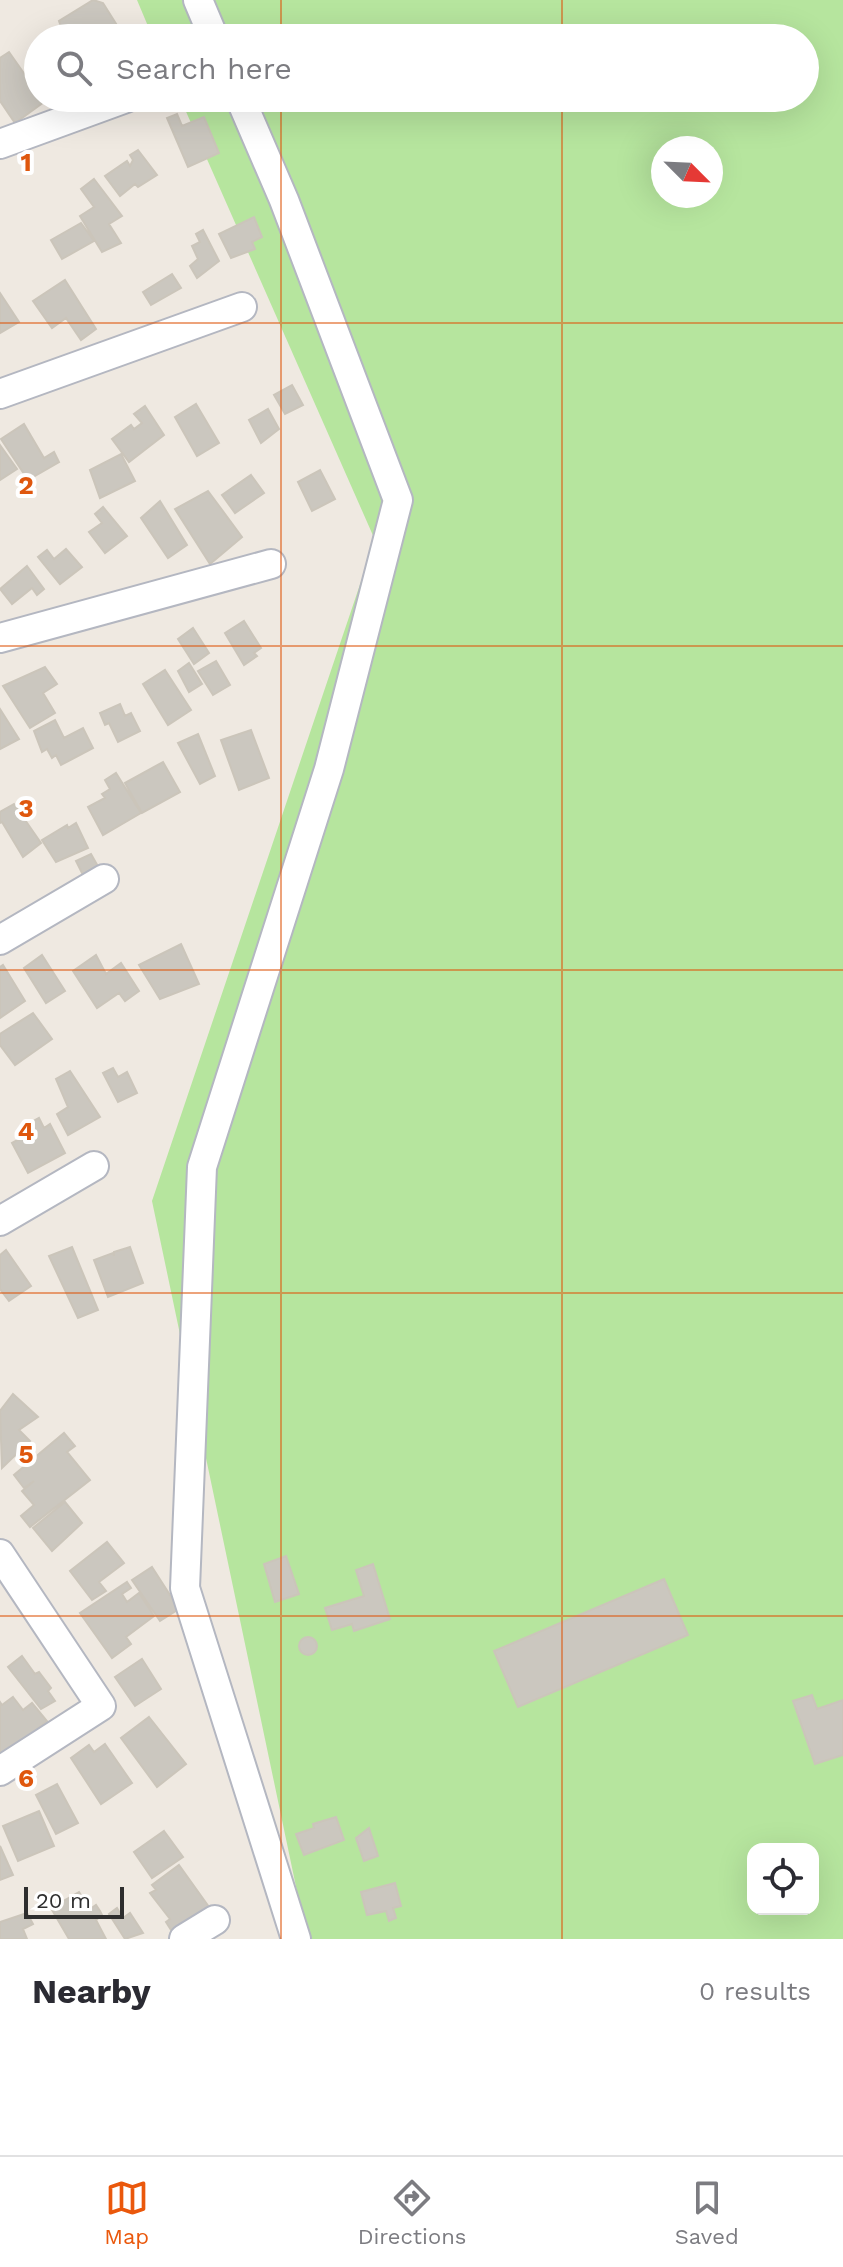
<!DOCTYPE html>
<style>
:root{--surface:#fff;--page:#f2f2f3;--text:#2b2b33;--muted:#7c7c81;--line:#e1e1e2;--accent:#ea580c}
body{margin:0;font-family:"Work Sans",sans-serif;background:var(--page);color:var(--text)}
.controls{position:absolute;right:24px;bottom:24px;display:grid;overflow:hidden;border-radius:16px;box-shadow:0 8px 32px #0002}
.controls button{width:72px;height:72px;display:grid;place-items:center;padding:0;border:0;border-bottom:2px solid var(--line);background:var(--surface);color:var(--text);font:40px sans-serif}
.compass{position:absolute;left:651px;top:136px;width:72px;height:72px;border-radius:50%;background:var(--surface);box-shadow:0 8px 32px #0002;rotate:114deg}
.scale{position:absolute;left:24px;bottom:20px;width:100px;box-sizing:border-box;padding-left:8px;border:4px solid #2e2e2e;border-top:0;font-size:22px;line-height:28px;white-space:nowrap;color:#2e2e2e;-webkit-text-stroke:6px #fff;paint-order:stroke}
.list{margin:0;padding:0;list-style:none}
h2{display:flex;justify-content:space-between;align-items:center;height:104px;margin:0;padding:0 32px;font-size:34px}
h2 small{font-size:26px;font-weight:400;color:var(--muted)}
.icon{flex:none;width:44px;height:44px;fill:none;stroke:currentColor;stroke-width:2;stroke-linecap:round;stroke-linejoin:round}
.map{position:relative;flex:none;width:843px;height:1939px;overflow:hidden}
.search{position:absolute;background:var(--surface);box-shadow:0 8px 32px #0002;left:24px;right:24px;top:24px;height:88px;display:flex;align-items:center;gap:20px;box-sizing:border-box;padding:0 28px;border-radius:44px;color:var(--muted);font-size:30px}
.sheet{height:216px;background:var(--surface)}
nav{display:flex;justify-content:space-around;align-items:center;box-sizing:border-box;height:112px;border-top:2px solid var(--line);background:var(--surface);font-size:22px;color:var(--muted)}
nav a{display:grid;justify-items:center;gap:4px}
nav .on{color:var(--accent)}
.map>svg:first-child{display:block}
.green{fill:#b6e59e;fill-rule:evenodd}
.building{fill:#cbc7bf;stroke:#cbc5ba;stroke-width:2}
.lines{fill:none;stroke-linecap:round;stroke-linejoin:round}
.minor-casing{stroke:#b4b7c1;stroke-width:32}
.minor{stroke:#fff;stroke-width:28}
.grid{fill:none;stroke:#df570e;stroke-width:2;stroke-opacity:0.55}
.grid-label{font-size:26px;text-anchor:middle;font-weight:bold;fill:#df570e;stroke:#fff;stroke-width:8;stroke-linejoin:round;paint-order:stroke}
</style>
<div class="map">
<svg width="843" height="1939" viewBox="0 0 843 1939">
<rect width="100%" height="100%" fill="#efe9e1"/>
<!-- green -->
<path class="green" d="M137 0H843V1939H307L152 1201 375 540 180 98H805V38H153ZM663 148H711V196H663ZM753 1849H813V1909H753Z"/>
<!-- building -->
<path class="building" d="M93 0 103 3 125 38H65L59 21Z
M9 52 44 102 15 123 0 101V58Z
M177 114 182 126 204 117 219 153 188 167 167 118Z
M138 150 157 175 138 187 135 184 120 196 105 176 127 161 130 166 133 160 130 155Z
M94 179 122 216 109 224 121 243 102 252 80 216 94 207 81 189Z
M254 217 262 237 252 242 255 249 231 258 219 234Z
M81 223 94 241 62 259 51 240Z
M203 230 219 261 197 278 190 266 198 259 192 246 200 242 196 234Z
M172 274 181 288 151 305 143 292Z
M65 280 96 329 81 340 66 318 52 328 33 301Z
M0 293 19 322 0 333Z
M292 385 303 405 285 414 274 395Z
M196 404 219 443 197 456 175 417Z
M145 406 164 435 129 462 112 439 131 425 134 429 142 423 134 414Z
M268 409 279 429 261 443 249 420Z
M24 424 44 458 54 452 59 462 28 480 1 439Z
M0 445 17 469 0 480Z
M121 454 135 481 100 498 90 470Z
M320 470 335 499 312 511 298 482Z
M251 475 264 493 235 513 222 495Z
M208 491 242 537 210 564 175 509Z
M160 501 187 545 168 558 141 518Z
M103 507 127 536 105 553 89 532 102 523 95 514Z
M66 549 82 567 60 584 38 557 47 550 54 559Z
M27 566 44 589 37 595 32 588 12 604 0 589Z
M244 621 261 648 254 653 257 656 244 665 225 633Z
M193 628 209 653 194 664 178 639Z
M216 661 230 685 213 695 198 671Z
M189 663 202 684 189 692 178 671Z
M45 667 57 684 43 693 55 713 30 728 3 686Z
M165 670 191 710 168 725 143 684Z
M120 704 125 716 131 713 140 731 118 742 109 723 105 725 100 713Z
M0 709 19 739 0 749Z
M55 720 64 738 83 728 93 748 61 765 56 755 52 758 47 749 42 752 34 731Z
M251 730 269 778 239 790 221 740Z
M198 734 215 776 200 784 178 743Z
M163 762 180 792 142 813 125 783Z
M116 773 141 813 103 835 88 807 105 798 102 794 110 789 105 780Z
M14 804 41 843 23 857 2 822 0 823V812Z
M76 823 88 848 56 862 42 840 67 825 68 828Z
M91 854 100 870 84 877 76 861Z
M181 944 199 984 160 999 139 965Z
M42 955 65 991 46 1003 24 968Z
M96 955 106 974 121 963 139 991 125 1001 119 993 97 1008 73 971Z
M3 965 25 1001 0 1018V967Z
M33 1013 52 1039 15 1065 0 1045V1034Z
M113 1068 118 1077 127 1072 137 1093 118 1102 103 1073Z
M70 1071 100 1117 68 1135 57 1114 68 1107 56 1079Z
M39 1118 44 1128 50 1124 65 1153 28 1173 12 1143 25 1136 21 1128Z
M72 1247 98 1310 78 1318 49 1256Z
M130 1247 143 1283 108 1297 94 1260 113 1253 114 1256V1252Z
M6 1250 31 1286 9 1301 0 1289V1255Z
M13 1394 38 1417 19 1430 30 1441 2 1468 0 1411Z
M64 1433 75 1446 67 1452 90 1480 30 1527 21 1516 34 1505 22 1491 34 1481 24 1488 14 1475Z
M65 1502 82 1523 52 1551 33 1528Z
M107 1542 124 1563 99 1582 106 1591 92 1600 70 1571Z
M286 1556 299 1594 275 1602 264 1564Z
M373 1564 390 1619 354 1631 352 1624 332 1630 325 1608 364 1596 356 1570Z
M152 1567 179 1609 160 1621 132 1580Z
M664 1579 688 1635 518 1707 494 1651Z
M127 1582 131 1588 122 1594 127 1602 139 1593 154 1616 126 1637 131 1644 112 1658 80 1613Z
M299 1646a9 9 0 1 1 18 0a9 9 0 1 1-18 0Z
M22 1656 35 1674 39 1672 51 1688 48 1691 55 1701 41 1709 8 1667Z
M142 1659 161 1689 135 1706 115 1677Z
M812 1695 817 1709 843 1700V1755L815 1764 793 1701Z
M13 1697 23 1710 32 1703 47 1721 5 1756 0 1751V1702L2 1705Z
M149 1717 186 1764 157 1787 121 1738Z
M105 1744 132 1783 101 1804 71 1758 89 1745 94 1752Z
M57 1784 78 1823 56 1834 36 1795Z
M39 1811 54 1846 18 1861 3 1826Z
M336 1817 344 1840 304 1855 296 1834 314 1828 313 1824Z
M369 1828 378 1856 364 1861 356 1838Z
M164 1831 183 1857 152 1878 134 1852Z
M0 1846 13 1875 0 1880Z
M179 1865 209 1907 173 1933 166 1922 170 1919 150 1893 156 1890 152 1885Z
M395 1883 401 1906 393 1908 396 1918 389 1921 386 1911 367 1915 361 1892Z
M79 1892 90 1909 96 1905 100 1911 102 1915 96 1920 106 1939H69L51 1908Z
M117 1908 123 1918 130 1913 143 1933 125 1939 109 1914Z
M27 1913 33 1924 23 1929 27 1939H0V1922Z"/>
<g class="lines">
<!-- minor casing -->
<g class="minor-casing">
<path id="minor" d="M198 0 214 38
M240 98 284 200 398 500 329 769 202 1167 185 1588 296 1939
M0 144 126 98
M0 394 242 307
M0 638 271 564
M0 940 104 879
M0 1221 94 1166
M0 1554 101 1706 0 1771
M184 1939 215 1920"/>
</g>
<!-- minor -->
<use href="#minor" class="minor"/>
</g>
<!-- grid -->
<path class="grid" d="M281 0V38M562 0V38M281 98V1939M562 98V1939M0 323H843M0 646H843M0 970H843M0 1293H843M0 1616H843"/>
<g class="grid-label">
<text x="26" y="171">1</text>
<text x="26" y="494">2</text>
<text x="26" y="817">3</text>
<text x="26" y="1140">4</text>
<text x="26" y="1463">5</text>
<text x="26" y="1787">6</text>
</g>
</svg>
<div class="controls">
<button><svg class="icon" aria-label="locate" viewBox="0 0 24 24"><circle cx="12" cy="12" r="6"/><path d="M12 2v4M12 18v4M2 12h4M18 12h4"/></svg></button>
</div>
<svg class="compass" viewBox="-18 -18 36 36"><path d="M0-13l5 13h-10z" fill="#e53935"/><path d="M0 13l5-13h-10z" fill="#7c7c81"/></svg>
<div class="scale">20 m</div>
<div class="search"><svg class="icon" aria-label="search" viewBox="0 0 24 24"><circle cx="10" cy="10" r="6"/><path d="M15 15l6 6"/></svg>Search here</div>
</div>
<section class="sheet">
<h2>Nearby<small>0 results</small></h2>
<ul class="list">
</ul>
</section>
<nav>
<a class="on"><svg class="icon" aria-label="map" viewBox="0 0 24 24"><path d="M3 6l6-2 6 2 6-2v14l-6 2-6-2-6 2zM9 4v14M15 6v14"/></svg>Map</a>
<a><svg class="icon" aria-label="directions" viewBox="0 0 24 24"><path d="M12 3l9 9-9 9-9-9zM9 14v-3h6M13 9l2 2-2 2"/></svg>Directions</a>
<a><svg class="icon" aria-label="saved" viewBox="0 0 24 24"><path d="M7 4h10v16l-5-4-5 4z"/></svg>Saved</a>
</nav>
